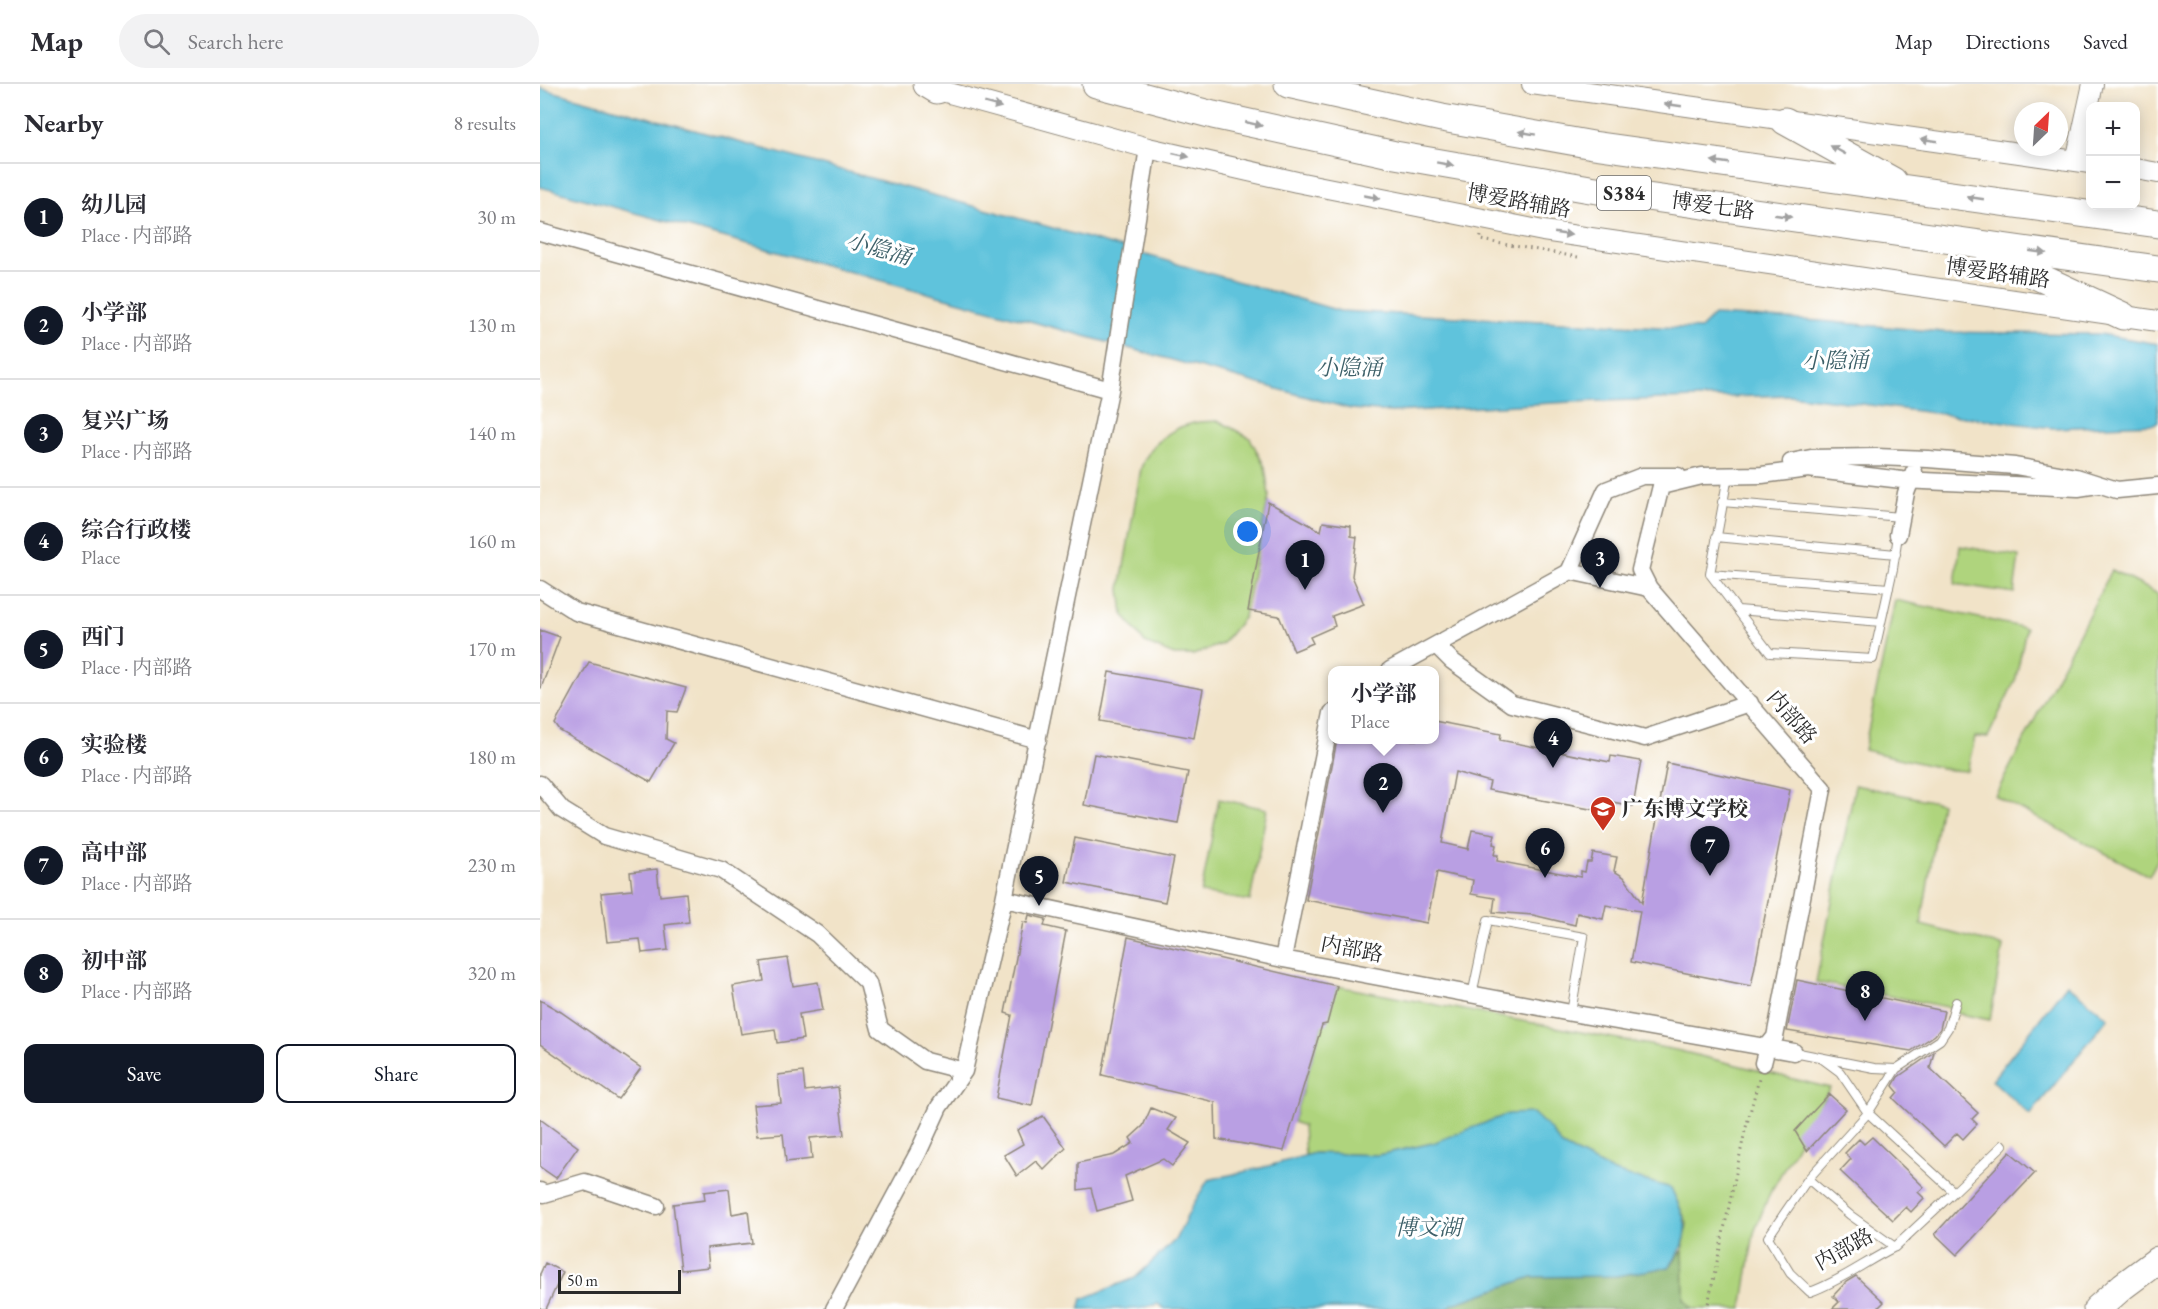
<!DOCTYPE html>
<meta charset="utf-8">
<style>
:root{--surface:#fff;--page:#f2f2f3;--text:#2b2b33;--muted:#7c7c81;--line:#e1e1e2;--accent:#111827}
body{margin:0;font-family:"EB Garamond","Noto Serif SC",serif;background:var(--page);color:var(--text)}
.controls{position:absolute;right:18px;top:18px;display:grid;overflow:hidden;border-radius:12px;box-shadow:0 3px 15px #0003}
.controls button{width:54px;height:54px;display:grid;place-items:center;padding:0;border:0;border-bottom:2px solid var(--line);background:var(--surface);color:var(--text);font:30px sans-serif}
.compass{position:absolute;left:1474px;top:18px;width:54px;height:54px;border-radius:50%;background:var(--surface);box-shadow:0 3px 15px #0003;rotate:25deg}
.scale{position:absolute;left:18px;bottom:15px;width:123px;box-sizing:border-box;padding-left:6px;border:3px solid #2b2b2b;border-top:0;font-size:16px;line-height:21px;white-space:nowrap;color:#2b2b2b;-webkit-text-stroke:4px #fff;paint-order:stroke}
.you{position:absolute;left:708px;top:448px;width:21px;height:21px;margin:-15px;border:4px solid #fff;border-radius:50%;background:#1a73e8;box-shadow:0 0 0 9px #1a73e833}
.badge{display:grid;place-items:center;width:39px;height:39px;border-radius:50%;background:var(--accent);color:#fff;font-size:20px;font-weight:700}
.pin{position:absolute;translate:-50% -50px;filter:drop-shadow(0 2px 3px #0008)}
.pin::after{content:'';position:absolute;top:32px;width:21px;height:18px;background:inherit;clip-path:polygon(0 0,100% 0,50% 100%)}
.popup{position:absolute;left:788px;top:582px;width:111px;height:78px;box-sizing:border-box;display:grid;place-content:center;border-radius:12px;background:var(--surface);filter:drop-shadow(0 2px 4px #0005);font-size:20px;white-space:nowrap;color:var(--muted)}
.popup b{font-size:22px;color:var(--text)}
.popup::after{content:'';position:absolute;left:50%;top:100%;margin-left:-12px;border:12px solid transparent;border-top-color:var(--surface)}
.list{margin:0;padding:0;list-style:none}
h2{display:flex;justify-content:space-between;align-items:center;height:78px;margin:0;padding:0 24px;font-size:26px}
h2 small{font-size:20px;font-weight:400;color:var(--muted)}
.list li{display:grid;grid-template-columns:39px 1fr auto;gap:18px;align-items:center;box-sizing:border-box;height:108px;padding:0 24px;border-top:2px solid var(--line)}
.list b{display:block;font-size:22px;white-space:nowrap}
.list p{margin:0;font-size:20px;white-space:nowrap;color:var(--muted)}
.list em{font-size:20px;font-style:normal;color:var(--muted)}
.actions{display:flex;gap:12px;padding:18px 24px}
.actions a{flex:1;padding:14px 0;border:2px solid var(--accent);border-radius:12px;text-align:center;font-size:21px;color:var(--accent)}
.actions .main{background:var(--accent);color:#fff}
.icon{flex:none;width:33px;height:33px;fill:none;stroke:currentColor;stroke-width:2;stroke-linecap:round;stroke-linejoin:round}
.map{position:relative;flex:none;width:1618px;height:1225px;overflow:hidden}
header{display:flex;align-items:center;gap:36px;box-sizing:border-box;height:84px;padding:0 30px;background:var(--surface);border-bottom:2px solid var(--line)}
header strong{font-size:28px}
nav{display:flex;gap:33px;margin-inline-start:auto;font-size:21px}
.search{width:420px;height:54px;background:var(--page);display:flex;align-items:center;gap:15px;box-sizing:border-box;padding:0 21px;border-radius:33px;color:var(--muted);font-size:22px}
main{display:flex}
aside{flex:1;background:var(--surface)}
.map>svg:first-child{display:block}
.green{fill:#afd47d;stroke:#6d8054;stroke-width:1.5}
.forest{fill:#8bb66c;stroke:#5b704c;stroke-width:1.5}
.water{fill:#5ec3dc;stroke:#447784;stroke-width:1.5}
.building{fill:#b99fe3}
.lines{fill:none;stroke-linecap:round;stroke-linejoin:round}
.service-casing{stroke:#8e877a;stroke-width:10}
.minor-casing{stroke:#8e877a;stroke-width:19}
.tertiary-casing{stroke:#8e877a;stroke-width:22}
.trunk-casing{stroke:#8e877a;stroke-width:29}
.path{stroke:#8e877a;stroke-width:3;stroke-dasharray:1.5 4.5;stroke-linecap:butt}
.service{stroke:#fff;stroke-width:8}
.minor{stroke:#fff;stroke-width:16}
.tertiary{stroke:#fff;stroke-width:20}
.trunk{stroke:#fff;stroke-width:27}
.oneway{fill:#a0a0a0}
.labels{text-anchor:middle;stroke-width:6;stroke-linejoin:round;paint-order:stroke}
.shield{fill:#fff;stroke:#6b6b6b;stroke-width:1.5}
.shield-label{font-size:20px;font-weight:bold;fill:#2b2b2b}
.street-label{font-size:21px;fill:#2b2b2b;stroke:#fff}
.poi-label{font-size:21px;font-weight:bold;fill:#2b2b2b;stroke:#fff;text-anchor:start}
.water-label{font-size:22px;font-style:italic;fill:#3d6069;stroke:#fff}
</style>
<header>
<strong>Map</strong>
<div class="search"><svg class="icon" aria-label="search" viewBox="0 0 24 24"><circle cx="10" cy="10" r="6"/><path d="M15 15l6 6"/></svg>Search here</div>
<nav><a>Map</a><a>Directions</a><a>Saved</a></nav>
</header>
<main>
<aside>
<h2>Nearby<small>8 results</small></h2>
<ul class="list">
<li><span class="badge">1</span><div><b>幼儿园</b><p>Place · 内部路</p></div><em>30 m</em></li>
<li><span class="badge">2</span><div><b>小学部</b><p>Place · 内部路</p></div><em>130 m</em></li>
<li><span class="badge">3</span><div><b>复兴广场</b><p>Place · 内部路</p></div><em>140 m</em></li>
<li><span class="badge">4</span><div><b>综合行政楼</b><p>Place</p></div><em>160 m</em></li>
<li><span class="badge">5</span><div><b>西门</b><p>Place · 内部路</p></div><em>170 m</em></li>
<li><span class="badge">6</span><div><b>实验楼</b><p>Place · 内部路</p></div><em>180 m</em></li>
<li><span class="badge">7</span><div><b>高中部</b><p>Place · 内部路</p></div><em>230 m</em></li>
<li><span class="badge">8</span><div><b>初中部</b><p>Place · 内部路</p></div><em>320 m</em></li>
</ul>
<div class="actions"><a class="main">Save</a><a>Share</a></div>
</aside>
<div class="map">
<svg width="1618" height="1225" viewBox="0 0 1618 1225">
<rect width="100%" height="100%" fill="#fff"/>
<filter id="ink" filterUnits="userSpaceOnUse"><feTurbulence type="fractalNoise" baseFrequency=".0167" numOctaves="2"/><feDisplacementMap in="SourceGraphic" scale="12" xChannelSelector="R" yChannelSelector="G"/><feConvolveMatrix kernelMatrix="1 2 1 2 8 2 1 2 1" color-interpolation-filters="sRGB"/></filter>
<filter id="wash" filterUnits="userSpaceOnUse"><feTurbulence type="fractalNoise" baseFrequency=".008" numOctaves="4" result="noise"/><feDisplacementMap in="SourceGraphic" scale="24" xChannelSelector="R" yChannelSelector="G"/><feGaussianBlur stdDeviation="1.35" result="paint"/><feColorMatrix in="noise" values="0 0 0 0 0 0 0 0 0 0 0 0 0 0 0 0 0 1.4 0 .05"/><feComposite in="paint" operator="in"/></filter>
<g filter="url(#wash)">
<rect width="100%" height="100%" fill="#f1e3c8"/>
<!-- green -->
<path class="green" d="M679 337 710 354 725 383 729 412 704 533 682 560 653 571H634L605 559 583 530 580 505 601 384C608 364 628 345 650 340 659 337 670 338 679 337Z
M1420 462 1479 472 1474 509 1415 500Z
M1572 486 1618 510V775L1609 792 1455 712Z
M1355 516 1486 544 1476 594 1448 653H1435L1427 687 1410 686 1324 666Z
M1315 701 1401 719 1381 841 1463 862 1450 936 1415 929 1407 923 1276 898Z
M679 715 727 725 710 817 661 809Z
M797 902 1136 966 1290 1004 1229 1111 1214 1149 1202 1225H1153L1144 1215 1143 1166 1147 1139 1131 1104 1074 1088 1022 1062 1010 1045 893 1059 838 1071 774 1069 765 1072 763 1042 753 1038 782 941Z"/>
<!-- forest -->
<path class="forest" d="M1143 1166 1144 1215 1153 1225H907L913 1220 992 1193 1076 1192 1129 1183Z"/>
<!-- water -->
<path class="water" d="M0 4 492 138 800 227 1160 245 1174 231 1280 237 1403 248 1560 250 1618 260V337L1614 340 1513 344 1250 311 1031 318 852 328 811 325 0 103Z
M1527 900 1568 934 1490 1031 1452 996Z
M993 1029 1010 1045 1022 1062 1074 1088 1131 1104C1147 1139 1155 1150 1129 1183L1076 1192 992 1193 913 1220 907 1225H625L618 1220 598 1225H539L542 1215 595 1194 635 1156 654 1119 668 1096 725 1083 774 1069 838 1071 893 1059 968 1030Z"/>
<g id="blocks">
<!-- building -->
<path class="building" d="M728 418 781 447 783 438 811 442V452L817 453 812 492 824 520 792 532 795 542 770 553 773 559 754 567 739 532 708 527Z
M0 546 20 553 1 604H0Z
M49 578 146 604 137 628 127 627 126 655 134 659 111 698 20 647 15 640Z
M569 588 663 605 654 654 560 637Z
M894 637 961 650 960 656 1070 678 1071 672 1101 677 1093 722 1062 716 1061 727 948 706 950 698 915 688 902 759 928 765 932 746 955 750 953 760 956 761 954 771H958L957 777 1041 793V787L1045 788 1047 778H1051L1053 769 1077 773 1074 787 1084 793 1102 819 1127 679 1250 706 1211 902 1091 878 1100 827 1066 821 1063 835 1037 829 1035 841 993 831 953 828 955 814 931 810 933 796 897 788 887 839 766 816 797 656H894Z
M554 670 648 688 638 739 544 721Z
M535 754 634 774 625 818 526 798Z
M117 785 120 812 146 809 149 838 125 841 128 866 102 869 100 855 67 858 61 809 92 806 90 788Z
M489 831 506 835 504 842 526 847 492 1022 456 1014 472 931 465 929 483 838 487 839Z
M588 853 797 902 787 940 782 941 744 1067 676 1055 675 1018 562 991Z
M248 874 253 902 278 898 283 926 259 930 263 955 237 959 235 945 201 950 193 902 224 897 221 878Z
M1257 896 1404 927 1400 945 1395 951 1371 967 1247 947Z
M0 916 21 928 101 984 78 1015 0 960Z
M1394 968 1390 984 1438 1029 1432 1035 1437 1040 1423 1055 1417 1049 1404 1062 1353 1014 1358 1008 1353 1002 1358 993Z
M263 988 265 1007 298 1003 304 1051 270 1054 272 1075 246 1078 243 1050 217 1052 213 1021 241 1019 238 991Z
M1289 1010 1306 1025 1267 1067 1255 1047Z
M611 1024 636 1034 628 1046 650 1059 632 1082 623 1075 585 1092 592 1117 557 1127 551 1104 538 1106V1079L574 1071 593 1059 590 1054 603 1042Z
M503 1032 526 1064 504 1086 496 1077 477 1092 464 1071 483 1060 477 1046Z
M0 1035 38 1063 16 1094 0 1083Z
M1332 1053 1384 1103 1378 1108 1384 1114 1371 1128 1366 1123 1353 1136 1300 1087 1311 1075 1305 1069 1319 1055 1324 1060Z
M1470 1068 1495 1089 1417 1171 1395 1150Z
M189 1105 192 1130 208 1127 212 1159 167 1164 169 1183 141 1186 133 1120 165 1116 164 1108Z
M5 1179 23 1188 6 1225H0V1190Z
M1316 1192 1344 1218 1337 1225H1292L1299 1218 1293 1212 1306 1198Z"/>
</g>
</g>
<g filter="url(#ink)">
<use href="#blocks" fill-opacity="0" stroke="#8e877a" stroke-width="1.5"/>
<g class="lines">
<!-- service casing -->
<g class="service-casing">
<path id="service" d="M1188 392 1170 490 1230 569 1333 575 1353 485 1358 451
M1182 418 1361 433
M1176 453 1356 470
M1170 490 1349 504
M1198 526 1341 538
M932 911 948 836 1044 853 1031 929
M1254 968 1334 984 1356 985 1328 1029 1414 1108 1355 1163 1310 1131 1268 1095
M1281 974 1300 988 1328 1029 1268 1095 1228 1153 1250 1189 1270 1208C1301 1197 1326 1177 1355 1163
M1356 985 1400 956 1408 944 1416 918
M1414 1108 1463 1061"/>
</g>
<!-- minor casing -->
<g class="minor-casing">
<path id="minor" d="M0 148 570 306
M1251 378 1271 374 1336 373 1388 375 1475 382 1536 393 1577 406 1618 402
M1358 451 1366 409 1374 388
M1029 487 1109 504
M0 505 36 528 498 656
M896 561 912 577 972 620 1105 654 1210 619
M850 586 1029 488 1066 406 1102 392H1138
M792 629 743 875 1031 929 1254 968
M0 700 22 726 64 752 181 786 277 850 328 899 340 945 385 977 424 987
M464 815 743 875
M1223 979 1227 963 1235 953 1283 705 1109 504 1100 486 1121 402 1162 392 1222 391 1268 385 1362 396 1538 404 1557 401
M0 1107 4 1110 45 1098 116 1122
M294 1225 378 1069 399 1023 424 987 464 815 570 306 608 64"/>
</g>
<!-- tertiary casing -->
<g class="tertiary-casing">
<path id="tertiary" d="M992 0 1550 79
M384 2 608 64 757 98 1003 147 1618 237
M1536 77 1553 0
M1596 85 1618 89"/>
</g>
<!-- trunk casing -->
<g class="trunk-casing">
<path id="trunk" d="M387 0 397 6
M556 0 673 31 855 71 1050 105 1618 185
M748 0 902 34 1053 61 1618 140
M1245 37 1353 97
M1450 170 1583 232
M1557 1225 1583 1202 1618 1176"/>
</g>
<!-- path -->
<path class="path" d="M941 152 940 156 1038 173 1039 170
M1167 1225 1205 1047 1219 995"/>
<!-- service -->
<use href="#service" class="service"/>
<!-- minor -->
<use href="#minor" class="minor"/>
<!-- tertiary -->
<use href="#tertiary" class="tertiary"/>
<!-- trunk -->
<use href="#trunk" class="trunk"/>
</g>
<!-- one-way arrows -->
<defs><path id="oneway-solid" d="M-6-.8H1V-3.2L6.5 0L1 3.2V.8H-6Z" transform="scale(1.5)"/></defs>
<g class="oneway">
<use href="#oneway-solid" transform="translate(453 21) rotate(15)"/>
<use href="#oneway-solid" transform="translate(1133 21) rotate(-172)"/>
<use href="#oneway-solid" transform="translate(714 40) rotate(13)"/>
<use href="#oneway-solid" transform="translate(987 49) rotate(-170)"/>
<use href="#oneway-solid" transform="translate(1389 56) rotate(-172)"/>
<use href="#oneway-solid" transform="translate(1298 66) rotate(-151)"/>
<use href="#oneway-solid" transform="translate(641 71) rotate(13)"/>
<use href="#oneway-solid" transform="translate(1180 78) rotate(-172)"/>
<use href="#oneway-solid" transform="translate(905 80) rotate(10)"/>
<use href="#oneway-solid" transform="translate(832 113) rotate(11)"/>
<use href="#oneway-solid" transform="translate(1435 114) rotate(-172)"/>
<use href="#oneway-solid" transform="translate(1243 132) rotate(8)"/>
<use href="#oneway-solid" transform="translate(1023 150) rotate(8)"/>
<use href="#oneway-solid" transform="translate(1498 168) rotate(8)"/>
</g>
</g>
<!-- icons -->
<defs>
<g id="school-pin" transform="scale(1.35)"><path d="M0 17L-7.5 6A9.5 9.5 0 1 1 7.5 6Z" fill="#c8321e" stroke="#fff"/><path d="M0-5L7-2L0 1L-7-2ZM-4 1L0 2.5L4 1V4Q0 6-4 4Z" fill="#fff"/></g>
</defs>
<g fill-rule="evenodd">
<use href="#school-pin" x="1063" y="725"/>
</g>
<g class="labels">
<!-- shield labels -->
<rect class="shield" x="1057" y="92" width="54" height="34" rx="4.5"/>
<g class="shield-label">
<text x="1084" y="116">S384</text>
</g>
<!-- street labels -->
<g class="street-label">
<text transform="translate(979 117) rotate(10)" y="7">博爱路辅路</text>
<text transform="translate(1173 122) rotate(8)" y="7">博爱七路</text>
<text transform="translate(1458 189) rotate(8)" y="7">博爱路辅路</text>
<text transform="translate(1252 633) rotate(49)" y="7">内部路</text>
<text transform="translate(812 865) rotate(11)" y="7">内部路</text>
<text transform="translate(1304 1165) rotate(-29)" y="7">内部路</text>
</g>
<!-- poi labels -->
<g class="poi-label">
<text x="1082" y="732">广东博文学校</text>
</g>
<!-- water labels -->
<g class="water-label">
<text transform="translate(339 164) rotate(16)" y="8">小隐涌</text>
<text transform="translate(1295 276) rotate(-1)" y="8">小隐涌</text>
<text x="809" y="291">小隐涌</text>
<text x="888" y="1151">博文湖</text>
</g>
</g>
</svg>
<div class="controls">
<button>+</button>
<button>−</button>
</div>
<svg class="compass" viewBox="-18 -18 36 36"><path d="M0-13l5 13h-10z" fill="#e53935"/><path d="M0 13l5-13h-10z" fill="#7c7c81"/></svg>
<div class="scale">50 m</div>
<div class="you"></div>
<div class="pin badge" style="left:765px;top:506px">1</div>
<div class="pin badge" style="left:843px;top:729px">2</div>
<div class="popup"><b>小学部</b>Place</div>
<div class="pin badge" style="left:1060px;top:504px">3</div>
<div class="pin badge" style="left:1013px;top:684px">4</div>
<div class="pin badge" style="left:499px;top:822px">5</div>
<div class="pin badge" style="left:1005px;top:794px">6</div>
<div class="pin badge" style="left:1170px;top:792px">7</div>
<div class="pin badge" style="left:1325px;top:937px">8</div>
</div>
</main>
